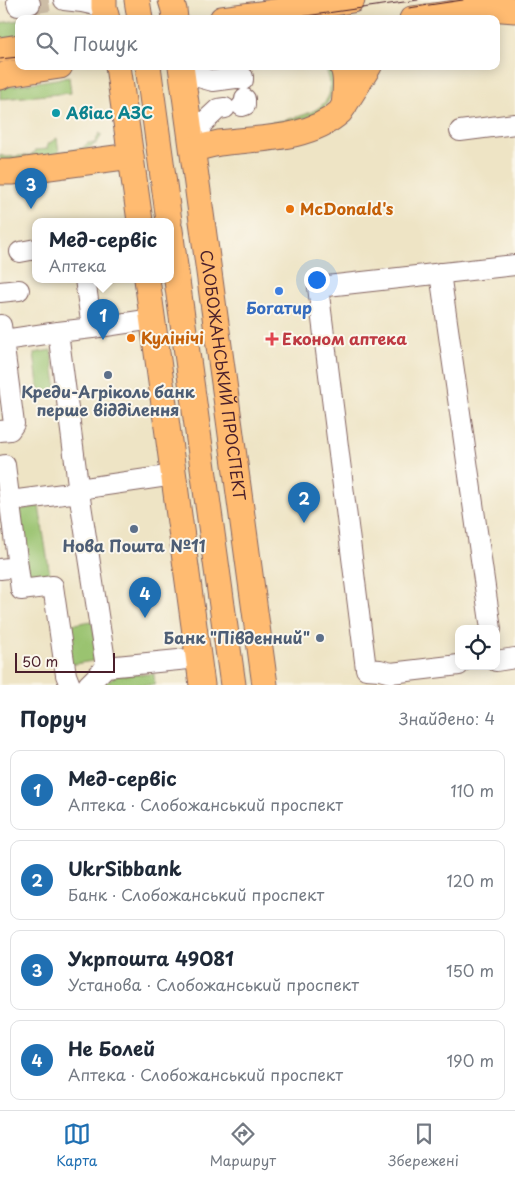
<!DOCTYPE html>
<html lang="uk">
<meta charset="utf-8">
<style>
:root{--surface:#fff;--page:#f6f6f7;--text:#1f2937;--muted:#747a83;--line:#e0e1e3;--accent:#1f6fb2}
body{margin:0;font-family:"Playpen Sans",sans-serif;background:var(--page);color:var(--text)}
.controls{position:absolute;right:15px;bottom:15px;display:grid;overflow:hidden;border-radius:10px;box-shadow:0 2px 12px #0003}
.controls button{width:45px;height:45px;display:grid;place-items:center;padding:0;border:0;border-bottom:1px solid var(--line);background:var(--surface);color:var(--text);font:25px sans-serif}
.scale{position:absolute;left:15px;bottom:12px;width:100px;box-sizing:border-box;padding-left:5px;border:2px solid #4a1f2b;border-top:0;font-size:14px;line-height:18px;white-space:nowrap;color:#4a1f2b;-webkit-text-stroke:4px #fbf7ec;paint-order:stroke}
.you{position:absolute;left:316px;top:279px;width:18px;height:18px;margin:-12px;border:4px solid #fff;border-radius:50%;background:#1a73e8;box-shadow:0 0 0 8px #1a73e833}
.badge{display:grid;place-items:center;width:32px;height:32px;border-radius:50%;background:var(--accent);color:#fff;font-size:16px;font-weight:700}
.pin{position:absolute;translate:-50% -41px;filter:drop-shadow(0 1px 2px #0008)}
.pin::after{content:'';position:absolute;top:26px;width:18px;height:15px;background:inherit;clip-path:polygon(0 0,100% 0,50% 100%)}
.popup{position:absolute;left:32px;top:218px;width:142px;height:65px;box-sizing:border-box;display:grid;place-content:center;border-radius:10px;background:var(--surface);filter:drop-shadow(0 1px 4px #0005);font-size:16px;white-space:nowrap;color:var(--muted)}
.popup b{font-size:19px;color:var(--text)}
.popup::after{content:'';position:absolute;left:50%;top:100%;margin-left:-10px;border:10px solid transparent;border-top-color:var(--surface)}
.list{margin:0;padding:0;list-style:none}
h2{display:flex;justify-content:space-between;align-items:center;height:65px;margin:0;padding:0 20px;font-size:21px}
h2 small{font-size:16px;font-weight:400;color:var(--muted)}
.list li{display:grid;grid-template-columns:32px 1fr auto;gap:15px;align-items:center;box-sizing:border-box;height:80px;margin:0 10px 10px;padding:0 10px;border:1px solid var(--line);border-radius:10px}
.list b{display:block;font-size:19px;white-space:nowrap}
.list p{margin:0;font-size:16px;white-space:nowrap;color:var(--muted)}
.list em{font-size:16px;font-style:normal;color:var(--muted)}
.icon{flex:none;width:28px;height:28px;fill:none;stroke:currentColor;stroke-width:2;stroke-linecap:round;stroke-linejoin:round}
.map{position:relative;flex:none;width:515px;height:685px;overflow:hidden}
.search{position:absolute;background:var(--surface);box-shadow:0 2px 12px #0003;left:15px;right:15px;top:15px;height:55px;display:flex;align-items:center;gap:12px;box-sizing:border-box;padding:0 18px;border-radius:10px;color:var(--muted);font-size:19px}
.sheet{height:425px;background:var(--surface)}
nav{display:flex;justify-content:space-around;align-items:center;box-sizing:border-box;height:70px;border-top:1px solid var(--line);background:var(--surface);font-size:14px;color:var(--muted)}
nav a{display:grid;justify-items:center;gap:2px}
nav .on{color:var(--accent)}
.map>svg:first-child{display:block}
.green{fill:#9ac36f;stroke:#72714d}
.lines{fill:none;stroke-linecap:round;stroke-linejoin:round}
.minor-tunnel{stroke:#cdbda6;stroke-width:20;stroke-dasharray:20 10;stroke-linecap:butt}
.minor-casing{stroke:#836461;stroke-width:22}
.major-casing{stroke:#836461;stroke-width:27}
.minor{stroke:#fff;stroke-width:20}
.major{stroke:#ffbb71;stroke-width:25}
.tram{stroke:#4a1f2b;stroke-width:1}
.culture-dot{fill:#0f9aa8;stroke:#fbf7ec;stroke-width:2}
.food-dot{fill:#e8710a;stroke:#fbf7ec;stroke-width:2}
.shop-dot{fill:#3f7fe0;stroke:#fbf7ec;stroke-width:2}
.health-dot{fill:#e0444e;stroke:#fbf7ec;stroke-width:2}
.service-dot{fill:#5c6f8a;stroke:#fbf7ec;stroke-width:2}
.labels{text-anchor:middle;stroke-width:4;stroke-linejoin:round;paint-order:stroke}
.culture-label{font-size:16px;font-weight:bold;fill:#0d838f;stroke:#fbf7ec;text-anchor:start}
.food-label{font-size:16px;font-weight:bold;fill:#c56008;stroke:#fbf7ec;text-anchor:start}
.shop-label{font-size:16px;font-weight:bold;fill:#366cbe;stroke:#fbf7ec}
.health-label{font-size:16px;font-weight:bold;fill:#be3a42;stroke:#fbf7ec;text-anchor:start}
.street-label{font-size:16px;fill:#4a1f2b;stroke:#fbf7ec}
.service-label{font-size:16px;font-weight:bold;fill:#4e5e75;stroke:#fbf7ec}
</style>
<div class="map">
<svg width="515" height="685" viewBox="0 0 515 685">
<rect width="100%" height="100%" fill="#fbf7ec"/>
<filter id="ink" filterUnits="userSpaceOnUse"><feTurbulence type="fractalNoise" baseFrequency=".02" numOctaves="2"/><feDisplacementMap in="SourceGraphic" scale="10" xChannelSelector="R" yChannelSelector="G"/><feConvolveMatrix kernelMatrix="1 2 1 2 8 2 1 2 1" color-interpolation-filters="sRGB"/></filter>
<filter id="wash" filterUnits="userSpaceOnUse"><feTurbulence type="fractalNoise" baseFrequency=".0096" numOctaves="4" result="noise"/><feDisplacementMap in="SourceGraphic" scale="20" xChannelSelector="R" yChannelSelector="G"/><feGaussianBlur stdDeviation="1.12" result="paint"/><feColorMatrix in="noise" values="0 0 0 0 0 0 0 0 0 0 0 0 0 0 0 0 0 1.4 0 .05"/><feComposite in="paint" operator="in"/></filter>
<g filter="url(#wash)">
<rect width="100%" height="100%" fill="#eee4c5"/>
<!-- green -->
<path class="green" d="M19 20V36L0 39V23Z
M324 66H330C334 76 335 86 331 96 323 116 302 120 283 122 273 124 263 126 253 128L252 126C274 120 328 119 330 89 330 80 328 73 324 66Z
M69 77 71 93 0 99V88Z
M99 133 101 134V136L97 143 83 151 0 162V155L6 157 32 155V153H35V150L47 149 48 144 57 138 59 152 82 148 88 143H95Z
M51 350 57 391 39 393 34 353Z
M39 506 50 575 29 584 18 510Z
M92 621 98 660 69 665 62 626Z
M154 674 155 685H102L117 675Z"/>
</g>
<g filter="url(#ink)">
<g class="lines">
<!-- minor-tunnel -->
<path class="minor-tunnel" d="M30 4 49 1"/>
<!-- minor casing -->
<g class="minor-casing">
<path id="minor" d="M64 0 82 2 104 7
M17 2 18 6 30 4
M186 66 195 76 213 81 243 77V80
M242 106 245 105V99
M460 131 515 124
M193 149 202 124 218 109 225 108
M20 252 36 249
M440 273 491 629
M85 279 92 328 58 332 79 492 106 667
M0 292 19 290
M0 325H1L14 424 10 430 0 431
M92 328 153 319
M4 340 58 332
M0 466 5 465 18 567 0 569
M79 489 174 475
M10 501 79 492
M18 567 21 590 53 586 66 675 70 685
M496 661 515 658
M459 665 391 673 380 670 366 669 318 287 515 265
M88 685 106 667 199 658"/>
</g>
<!-- major casing -->
<g class="major-casing">
<g id="major">
<path d="M104 0V7L107 19"/>
<path d="M137 0 140 19"/>
<path d="M171 0 174 10 175 19"/>
<path d="M222 19 297 9 352 0"/>
<path d="M412 19 490 8 515 10"/>
<path d="M0 50 19 47"/>
<path d="M118 66 140 221"/>
<path d="M148 66 169 221"/>
<path id="s1" d="M181 66 265 685"/>
<path d="M342 66C348 77 345 94 344 106"/>
<path d="M0 77 7 74 60 66"/>
<path d="M193 149C201 147 210 145 219 143 258 138 309 140 340 112L369 66"/>
<path d="M0 172H12L131 156"/>
<path d="M170 230 233 685"/>
<path d="M147 279 202 685"/>
</g>
</g>
<!-- minor -->
<use href="#minor" class="minor"/>
<!-- major -->
<use href="#major" class="major"/>
<!-- tram -->
<path class="tram" d="M409 8 463 0
M285 19 418 0
M0 59 19 57"/>
</g>
</g>
<!-- markers -->
<circle class="culture-dot" cx="56" cy="113" r="5"/>
<g class="food-dot">
<circle cx="290" cy="209" r="5"/>
<circle cx="131" cy="338" r="5"/>
</g>
<circle class="shop-dot" cx="279" cy="291" r="5"/>
<path class="health-dot" d="M269.5 331.5h5v5h5v5h-5v5h-5v-5h-5v-5h5z"/>
<g class="service-dot">
<circle cx="108" cy="375" r="5"/>
<circle cx="134" cy="529" r="5"/>
<circle cx="320" cy="638" r="5"/>
</g>
<g class="labels">
<!-- culture labels -->
<g class="culture-label">
<text x="66" y="119">Авіас АЗС</text>
</g>
<!-- food labels -->
<g class="food-label">
<text x="300" y="215">McDonald's</text>
<text x="141" y="344">Кулінічі</text>
</g>
<!-- shop labels -->
<g class="shop-label">
<text x="279" y="314">Богатир</text>
</g>
<!-- health labels -->
<g class="health-label">
<text x="282" y="345">Економ аптека</text>
</g>
<!-- street labels -->
<g class="street-label">
<text dy="6" stroke="none"><textPath href="#s1" startOffset="312">СЛОБОЖАНСЬКИЙ ПРОСПЕКТ</textPath></text>
</g>
<!-- service labels -->
<g class="service-label">
<text x="108" y="398">Креди-Агріколь банк<tspan x="108" dy="18">перше відділення</tspan></text>
<text x="134" y="552">Нова Пошта №11</text>
<text x="310" y="644" text-anchor="end">Банк "Пiвденний"</text>
</g>
</g>
</svg>
<div class="controls">
<button><svg class="icon" aria-label="locate" viewBox="0 0 24 24"><circle cx="12" cy="12" r="6"/><path d="M12 2v4M12 18v4M2 12h4M18 12h4"/></svg></button>
</div>
<div class="scale">50 m</div>
<div class="you"></div>
<div class="pin badge" style="left:103px;top:340px">1</div>
<div class="popup"><b>Мед-сервіс</b>Аптека</div>
<div class="pin badge" style="left:304px;top:523px">2</div>
<div class="pin badge" style="left:31px;top:209px">3</div>
<div class="pin badge" style="left:145px;top:618px">4</div>
<div class="search"><svg class="icon" aria-label="search" viewBox="0 0 24 24"><circle cx="10" cy="10" r="6"/><path d="M15 15l6 6"/></svg>Пошук</div>
</div>
<section class="sheet">
<h2>Поруч<small>Знайдено: 4</small></h2>
<ul class="list">
<li><span class="badge">1</span><div><b>Мед-сервіс</b><p>Аптека · Слобожанський проспект</p></div><em>110 m</em></li>
<li><span class="badge">2</span><div><b>UkrSibbank</b><p>Банк · Слобожанський проспект</p></div><em>120 m</em></li>
<li><span class="badge">3</span><div><b>Укрпошта 49081</b><p>Установа · Слобожанський проспект</p></div><em>150 m</em></li>
<li><span class="badge">4</span><div><b>Не Болей</b><p>Аптека · Слобожанський проспект</p></div><em>190 m</em></li>
</ul>
</section>
<nav>
<a class="on"><svg class="icon" aria-label="map" viewBox="0 0 24 24"><path d="M3 6l6-2 6 2 6-2v14l-6 2-6-2-6 2zM9 4v14M15 6v14"/></svg>Карта</a>
<a><svg class="icon" aria-label="directions" viewBox="0 0 24 24"><path d="M12 3l9 9-9 9-9-9zM9 14v-3h6M13 9l2 2-2 2"/></svg>Маршрут</a>
<a><svg class="icon" aria-label="saved" viewBox="0 0 24 24"><path d="M7 4h10v16l-5-4-5 4z"/></svg>Збережені</a>
</nav>
